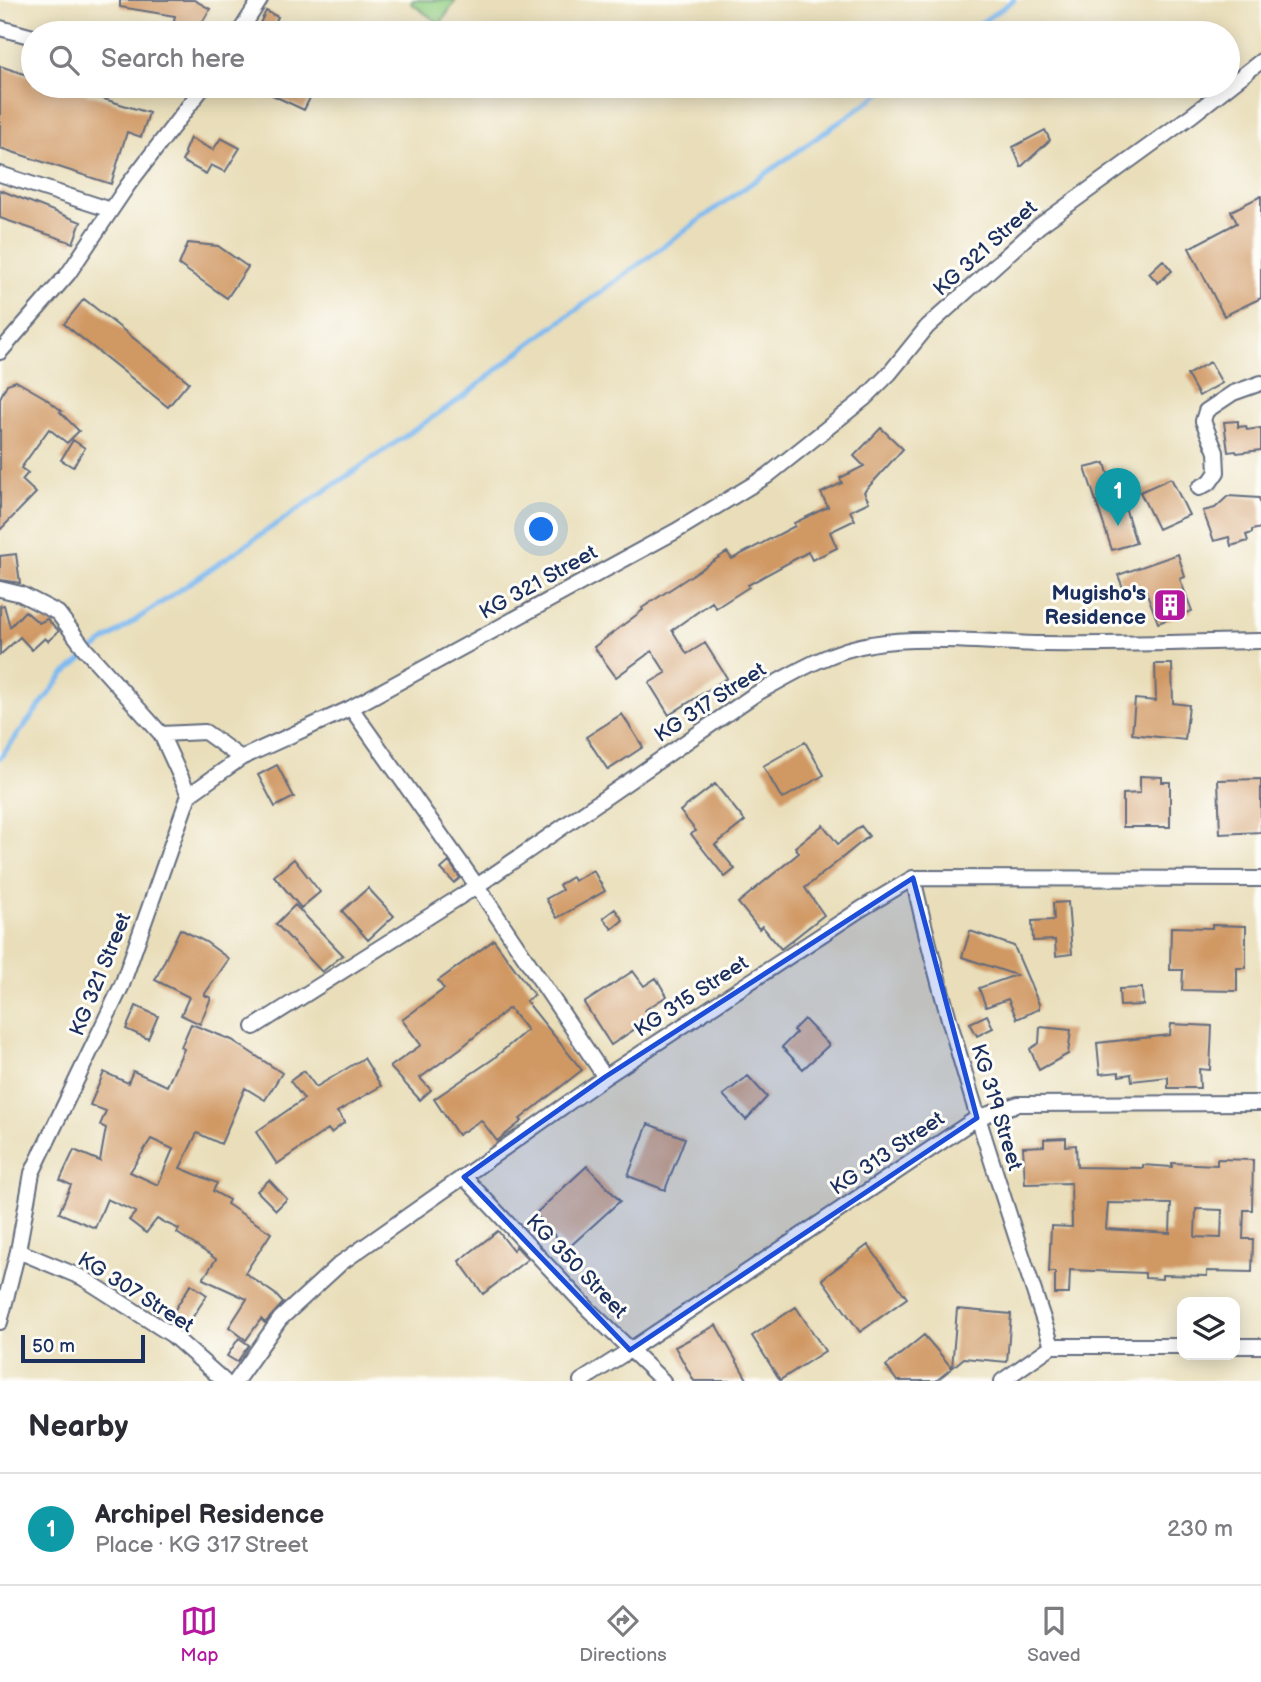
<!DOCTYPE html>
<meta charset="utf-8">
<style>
:root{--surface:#fff;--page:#f7f7f7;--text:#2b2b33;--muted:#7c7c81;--line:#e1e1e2;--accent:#b5179e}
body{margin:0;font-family:"Balsamiq Sans",sans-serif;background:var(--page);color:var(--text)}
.controls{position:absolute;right:21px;bottom:21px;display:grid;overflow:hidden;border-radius:14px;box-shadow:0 4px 18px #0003}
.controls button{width:63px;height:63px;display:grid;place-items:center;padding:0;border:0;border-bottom:2px solid var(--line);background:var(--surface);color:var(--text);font:35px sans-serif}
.scale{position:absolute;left:21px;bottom:18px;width:124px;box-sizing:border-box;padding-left:7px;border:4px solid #1b2f5e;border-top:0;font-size:19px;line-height:24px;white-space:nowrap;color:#1b2f5e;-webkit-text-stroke:5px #fdfcf7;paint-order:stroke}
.you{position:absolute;left:542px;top:530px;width:24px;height:24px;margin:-18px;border:5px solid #fff;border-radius:50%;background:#1a73e8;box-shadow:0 0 0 10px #1a73e833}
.badge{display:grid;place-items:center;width:46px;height:46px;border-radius:50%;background:var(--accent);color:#fff;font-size:23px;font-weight:700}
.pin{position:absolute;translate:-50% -58px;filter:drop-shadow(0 2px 4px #0008)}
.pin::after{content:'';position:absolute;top:37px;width:24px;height:21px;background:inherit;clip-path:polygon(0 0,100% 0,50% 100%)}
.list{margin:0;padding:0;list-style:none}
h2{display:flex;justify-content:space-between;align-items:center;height:91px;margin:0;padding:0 28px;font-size:30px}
h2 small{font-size:23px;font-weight:400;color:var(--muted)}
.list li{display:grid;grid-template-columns:46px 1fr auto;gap:21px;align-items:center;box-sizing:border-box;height:112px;padding:0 28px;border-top:2px solid var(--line)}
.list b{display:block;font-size:26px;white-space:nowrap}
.list p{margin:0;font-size:23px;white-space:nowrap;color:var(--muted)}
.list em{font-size:23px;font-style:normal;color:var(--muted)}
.icon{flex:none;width:38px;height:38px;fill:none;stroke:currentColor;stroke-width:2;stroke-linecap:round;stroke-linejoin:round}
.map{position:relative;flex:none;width:1261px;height:1381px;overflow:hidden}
.search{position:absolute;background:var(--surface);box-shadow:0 4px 18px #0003;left:21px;right:21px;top:21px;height:77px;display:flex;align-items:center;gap:18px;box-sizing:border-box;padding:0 24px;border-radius:38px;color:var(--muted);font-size:26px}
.sheet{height:203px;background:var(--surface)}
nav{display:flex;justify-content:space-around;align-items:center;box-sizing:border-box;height:98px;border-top:2px solid var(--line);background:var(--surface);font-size:19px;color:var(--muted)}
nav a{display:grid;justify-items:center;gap:4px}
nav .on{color:var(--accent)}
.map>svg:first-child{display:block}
.green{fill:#94cf84;stroke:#587f71;stroke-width:2}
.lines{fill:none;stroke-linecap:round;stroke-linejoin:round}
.stream{stroke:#7ebaf1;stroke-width:5}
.building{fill:#d09863;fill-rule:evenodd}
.minor-casing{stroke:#636c7e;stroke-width:18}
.minor{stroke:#fff;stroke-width:14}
.marked{fill:#1d4ed8;fill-opacity:0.2;stroke:#1d4ed8;stroke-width:5;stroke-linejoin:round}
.labels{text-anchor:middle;stroke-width:6;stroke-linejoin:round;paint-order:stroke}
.street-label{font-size:21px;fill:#1b2f5e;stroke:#fdfcf7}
.poi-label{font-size:21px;font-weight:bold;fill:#1b2f5e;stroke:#fdfcf7;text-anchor:end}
</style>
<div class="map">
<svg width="1261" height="1381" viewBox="0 0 1261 1381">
<rect width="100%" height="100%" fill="#fdfcf7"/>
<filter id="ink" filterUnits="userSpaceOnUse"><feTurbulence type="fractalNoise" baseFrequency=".0143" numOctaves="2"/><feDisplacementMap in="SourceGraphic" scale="14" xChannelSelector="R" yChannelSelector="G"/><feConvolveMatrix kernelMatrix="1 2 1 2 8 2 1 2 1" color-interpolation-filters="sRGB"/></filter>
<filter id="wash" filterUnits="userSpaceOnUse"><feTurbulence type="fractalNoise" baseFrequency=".00686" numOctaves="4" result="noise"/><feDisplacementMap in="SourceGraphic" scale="28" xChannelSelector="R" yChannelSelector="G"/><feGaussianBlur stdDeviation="1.57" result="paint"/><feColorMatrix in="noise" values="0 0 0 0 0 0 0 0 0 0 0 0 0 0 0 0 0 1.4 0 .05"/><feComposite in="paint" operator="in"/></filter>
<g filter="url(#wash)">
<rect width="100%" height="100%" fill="#e9deb9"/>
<!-- green -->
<path class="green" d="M413 0H456L440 24 411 3Z"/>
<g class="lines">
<!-- stream -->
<path class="stream" d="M966 33 1014 0
M0 758 64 674 102 643 464 396 528 345 716 208 891 86"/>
</g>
<g id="blocks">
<!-- building -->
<path class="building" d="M120 0H194L210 9 202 23 197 22 195 33H171L175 16 120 7Z
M266 11 278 17 270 33H255Z
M0 66 33 77V86H62L149 113 141 137 127 132 111 184 0 148Z
M253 86H316L304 110Z
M1045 130 1050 140 1021 167 1013 147Z
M190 138 213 150 221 138 240 148 225 172 211 165 206 174 182 161 186 154 184 152Z
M0 190 81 222 73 243 0 218Z
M1261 196V298L1224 316 1189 248 1237 223 1231 211Z
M188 243 218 246 248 267 227 298 179 265Z
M1163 260 1172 271 1158 283 1149 273Z
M84 299 189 382 168 407 64 324Z
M1210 362 1222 383 1199 396 1187 375Z
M16 381 44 397 62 411 60 412 79 431 67 443 49 429 21 468 28 473 22 480 36 493 0 530V398L7 384Z
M1238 421V427L1246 426 1247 430 1261 428V450L1237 453 1236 451 1228 452 1224 422Z
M881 428 903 449 864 492 869 502 850 511 855 520 830 532 837 548 812 560 808 552 748 585 749 587 716 608 712 602 672 630 687 654 705 643 727 678 669 715 649 683 666 673 652 651 616 677 594 647 643 610 642 608 727 552 732 559 795 526 794 523 828 507 821 493 842 483 840 478 864 466 854 456Z
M73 440 85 448 73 467 61 460Z
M1105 463 1117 504 1123 501 1136 543 1112 550 1085 468Z
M1171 478 1189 515 1158 529 1140 492Z
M1228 496 1259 498 1261 506V528L1252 530V533L1246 535 1248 541 1231 546 1229 537 1214 541 1203 511 1215 508Z
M16 554 20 583 0 580V556Z
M1178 554 1185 577 1180 579 1192 611 1158 623 1145 588 1126 595 1118 575Z
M4 605 10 627 25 611 39 623 47 619 59 631 48 641 45 638 32 650 20 637 0 655V606Z
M1155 664H1172L1173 703 1189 705 1185 740 1132 734 1135 699 1156 701Z
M622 714 643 747 608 770 586 737Z
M805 742 824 775 782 799 763 766Z
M277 765 294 797 275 807 258 775Z
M1140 776 1162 777V782H1170V827H1123V794L1140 793Z
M1261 779V832L1220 834 1218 780Z
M715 784 745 821 715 845 735 869 725 877 691 834 696 831 680 811Z
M823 825 838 844 861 826 869 836 805 888 824 915 781 949 762 926 759 929 738 903 799 853 795 847Z
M294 859 320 892 301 908 274 876Z
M449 862 460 878 454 883 441 869Z
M593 870 605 891 557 918 546 899 562 890 559 885 572 877 574 881Z
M368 888 394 916 368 940 342 911Z
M1068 902 1072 954 1056 956 1055 940 1033 941 1032 921 1054 920 1053 903Z
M295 905 343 955 322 972 276 924Z
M615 909 623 920 612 929 603 918Z
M1212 925 1246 926V968H1237V991L1182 990 1183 970H1170L1171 927 1212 928Z
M180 929 206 942 229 959 204 995 211 998 200 1024 181 1015 189 997 155 980Z
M970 931 1014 946 1039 1004V1009L1017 1019 1008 999 986 1007 979 988 1016 975 962 957Z
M494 940 534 995 526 1001 582 1070 520 1119 522 1121 497 1141 481 1120 458 1135 434 1099 493 1059 527 1030 509 1008 461 1048 420 1078 431 1090 420 1100 390 1067 421 1045 402 1020 444 989 438 981Z
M633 971 644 986 656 978 667 996 645 1010 650 1019 611 1045 584 1003Z
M1142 988 1143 1005 1120 1006 1119 989Z
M136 1006 158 1016 148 1039 126 1029Z
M987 1015 993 1028 977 1036 970 1023Z
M804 1019 829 1045 803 1069 782 1047 796 1033 793 1030Z
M191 1024 232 1040 282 1073 265 1100 245 1088 221 1144 197 1133 180 1168 217 1183 213 1191 229 1200 227 1204 271 1233 245 1273 275 1294 283 1303 265 1323 261 1319 246 1340 229 1327 247 1299 203 1279 216 1259 177 1233 179 1229 157 1219 146 1233 129 1220 136 1212 107 1199 95 1228 59 1213 71 1185 60 1180 74 1150 100 1161 106 1128 100 1125 106 1111 90 1105 104 1072 128 1083 133 1071 167 1086 184 1049 181 1047ZM151 1139 173 1149 158 1185 130 1172Z
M1171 1024 1212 1026 1210 1070 1199 1069 1200 1088H1168V1077L1132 1081 1131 1074 1119 1076V1072L1100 1074 1097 1043 1170 1035Z
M1040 1027 1071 1030 1068 1054 1039 1070 1030 1049 1039 1043Z
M364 1058 381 1086 337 1112 345 1122 331 1133 328 1129 277 1164 256 1132 304 1099 290 1081 304 1071 316 1087Z
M748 1076 767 1097 746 1120 723 1095Z
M648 1124 685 1138 665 1190 628 1176Z
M1066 1138V1146L1076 1145 1077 1167 1143 1168V1165L1172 1167V1163L1217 1165V1159L1253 1160 1252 1210H1244L1243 1239H1253L1252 1272 1207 1271V1276L1162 1275V1279L1145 1278V1273L1070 1270 1069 1294H1055V1272H1049L1051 1226 1072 1227 1071 1183 1025 1184 1023 1147 1044 1146V1139ZM1108 1203 1171 1204 1170 1233 1106 1229ZM1196 1209 1222 1210 1221 1238 1195 1237Z
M587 1166 620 1201 567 1249 535 1214Z
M269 1180 287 1199 276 1210 257 1191Z
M498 1231 513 1250 516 1246 528 1259 483 1294 459 1261Z
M868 1245 907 1298 860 1332 822 1279Z
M191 1284 207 1295 185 1329 169 1319Z
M796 1307 825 1351 780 1380 752 1336Z
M957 1309 1011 1314 1007 1362 964 1358 952 1368Z
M716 1325 748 1381H694L675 1347Z
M924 1335 952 1368 936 1381H897L886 1366Z
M239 1338 249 1345 237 1362 227 1356Z"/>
</g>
</g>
<g filter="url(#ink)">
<use href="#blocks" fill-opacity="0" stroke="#636c7e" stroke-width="2"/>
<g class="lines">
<!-- minor casing -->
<g class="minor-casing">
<path id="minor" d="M0 28 33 37
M239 33 260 0
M0 174 111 210
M0 352 68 274 128 185 204 86
M1199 488 1210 482 1217 472 1216 452 1203 421 1206 411 1233 393 1261 383
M0 589 21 594 58 613 85 649 161 734 189 795
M351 708 477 886 605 1077
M161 734 205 732 241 758
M913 878C949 1037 1001 1191 1052 1346
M254 1027 477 886 754 695C790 675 830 650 871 644 922 635 990 643 1042 644 1115 645 1188 642 1261 641
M464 1177 589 1310 663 1381
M18 1251 83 1278 172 1335 224 1381
M0 1322 18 1251 32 1173 122 985 189 795 241 758 351 708 676 531 767 476 865 398 889 374 927 327 1039 226 1192 115 1261 61
M1235 1346H1261
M236 1381 280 1319 341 1263 605 1077 861 909 913 878 1261 879
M581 1381 630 1350 977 1118 1018 1104 1261 1103
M1002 1381 1052 1346H1182"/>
</g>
<!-- minor -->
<use href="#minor" class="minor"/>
</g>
</g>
<!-- marked area -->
<path class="marked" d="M913 878 977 1118 630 1350 464 1177 605 1077Z"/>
<!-- icons -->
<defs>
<g id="building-square" transform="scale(1.75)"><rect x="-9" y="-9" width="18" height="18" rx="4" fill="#b5179e" stroke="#fdfcf7"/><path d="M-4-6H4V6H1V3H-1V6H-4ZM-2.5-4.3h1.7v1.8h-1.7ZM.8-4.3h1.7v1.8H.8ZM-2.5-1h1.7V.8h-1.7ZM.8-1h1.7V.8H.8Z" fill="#fff"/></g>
</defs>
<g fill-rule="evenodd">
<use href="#building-square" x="1170" y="605"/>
</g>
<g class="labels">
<!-- street labels -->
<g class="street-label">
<text transform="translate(985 248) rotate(-42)" y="7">KG 321 Street</text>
<text transform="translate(538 582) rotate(-29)" y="7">KG 321 Street</text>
<text transform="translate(710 702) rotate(-33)" y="7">KG 317 Street</text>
<text transform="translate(100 974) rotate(-68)" y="7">KG 321 Street</text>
<text transform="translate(691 996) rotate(-33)" y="7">KG 315 Street</text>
<text transform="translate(997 1107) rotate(73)" y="7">KG 319 Street</text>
<text transform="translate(887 1153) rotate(-34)" y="7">KG 313 Street</text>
<text transform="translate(577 1266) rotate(46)" y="7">KG 350 Street</text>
<text transform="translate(136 1292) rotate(32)" y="7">KG 307 Street</text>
</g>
<!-- poi labels -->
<g class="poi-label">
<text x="1146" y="600">Mugisho's<tspan x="1146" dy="24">Residence</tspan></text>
</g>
</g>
</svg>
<div class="controls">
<button><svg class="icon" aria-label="layers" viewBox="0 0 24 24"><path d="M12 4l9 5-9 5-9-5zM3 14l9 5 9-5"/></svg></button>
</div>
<div class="scale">50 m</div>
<div class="you"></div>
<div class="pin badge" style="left:1118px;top:526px;background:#0f9aa8">1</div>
<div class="search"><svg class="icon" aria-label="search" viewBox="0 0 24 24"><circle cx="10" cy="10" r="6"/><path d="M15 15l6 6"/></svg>Search here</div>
</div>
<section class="sheet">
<h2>Nearby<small></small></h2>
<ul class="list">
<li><span class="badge" style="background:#0f9aa8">1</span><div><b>Archipel Residence</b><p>Place · KG 317 Street</p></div><em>230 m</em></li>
</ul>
</section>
<nav>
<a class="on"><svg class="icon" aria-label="map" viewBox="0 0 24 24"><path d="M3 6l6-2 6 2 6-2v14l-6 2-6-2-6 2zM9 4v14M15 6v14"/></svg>Map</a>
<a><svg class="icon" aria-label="directions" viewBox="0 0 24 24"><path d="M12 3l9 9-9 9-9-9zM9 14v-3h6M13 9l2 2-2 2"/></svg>Directions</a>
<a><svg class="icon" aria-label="saved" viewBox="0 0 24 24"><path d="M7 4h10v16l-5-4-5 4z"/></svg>Saved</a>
</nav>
